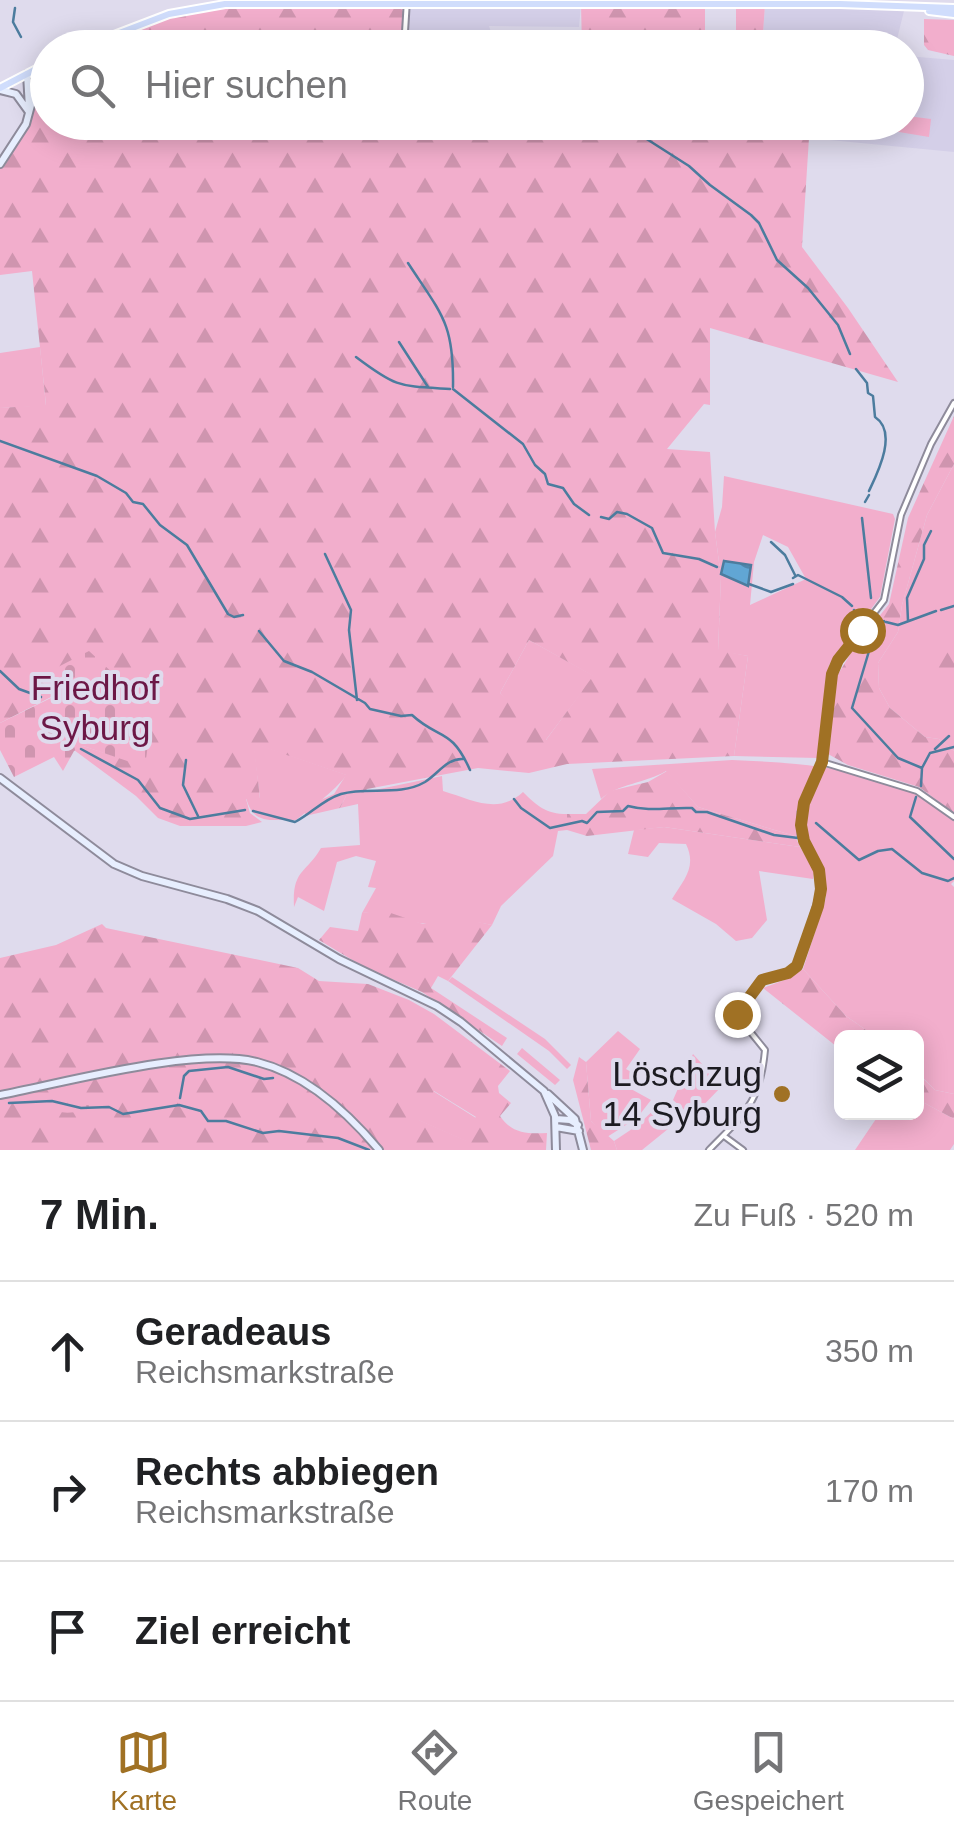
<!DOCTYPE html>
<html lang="de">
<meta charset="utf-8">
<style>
:root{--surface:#fff;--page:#f2f2f2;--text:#202124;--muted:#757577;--line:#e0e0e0;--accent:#a07124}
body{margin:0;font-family:Arial,sans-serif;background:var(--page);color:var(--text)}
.controls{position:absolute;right:30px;bottom:30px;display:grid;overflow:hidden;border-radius:15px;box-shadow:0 5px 25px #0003}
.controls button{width:90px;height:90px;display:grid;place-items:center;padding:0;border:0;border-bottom:2px solid var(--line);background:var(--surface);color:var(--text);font:50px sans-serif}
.stop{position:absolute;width:30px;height:30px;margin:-22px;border:8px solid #a07124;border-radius:50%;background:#fff}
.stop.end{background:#a07124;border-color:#fff;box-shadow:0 2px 10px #0008}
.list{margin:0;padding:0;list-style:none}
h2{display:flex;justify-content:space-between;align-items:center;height:130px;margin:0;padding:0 40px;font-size:42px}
h2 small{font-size:32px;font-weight:400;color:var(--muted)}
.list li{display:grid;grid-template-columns:65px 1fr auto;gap:30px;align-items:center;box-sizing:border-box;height:140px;padding:0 40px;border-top:2px solid var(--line)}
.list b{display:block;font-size:38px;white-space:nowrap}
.list p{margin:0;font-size:32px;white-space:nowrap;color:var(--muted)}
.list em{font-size:32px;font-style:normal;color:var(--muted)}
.icon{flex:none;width:55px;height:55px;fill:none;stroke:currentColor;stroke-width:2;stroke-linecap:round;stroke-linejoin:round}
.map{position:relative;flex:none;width:954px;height:1150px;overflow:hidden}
.search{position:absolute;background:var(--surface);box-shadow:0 5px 25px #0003;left:30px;right:30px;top:30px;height:110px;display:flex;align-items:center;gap:25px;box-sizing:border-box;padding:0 35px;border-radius:55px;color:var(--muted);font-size:38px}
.sheet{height:550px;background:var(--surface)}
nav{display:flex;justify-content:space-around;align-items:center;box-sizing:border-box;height:140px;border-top:2px solid var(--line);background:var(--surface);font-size:28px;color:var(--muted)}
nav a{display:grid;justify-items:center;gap:5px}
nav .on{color:var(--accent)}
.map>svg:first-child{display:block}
.built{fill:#d4cfe8}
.green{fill:#f2aecc;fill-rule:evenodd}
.forest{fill:url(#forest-firs);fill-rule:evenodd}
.wetland{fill:url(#wetland-marsh)}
.cemetery{fill:url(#cemetery-stones)}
.water{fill:url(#water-waves);stroke:#4c7c9e;stroke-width:2.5}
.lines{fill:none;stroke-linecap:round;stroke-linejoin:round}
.stream{stroke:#4c7c9e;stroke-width:2.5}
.street-casing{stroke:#8e8b9b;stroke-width:8}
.secondary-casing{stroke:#8e8b9b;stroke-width:10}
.primary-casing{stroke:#fff;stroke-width:10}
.street{stroke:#fff;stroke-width:4}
.secondary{stroke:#e7eefe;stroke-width:6}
.primary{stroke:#d0ddfc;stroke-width:6}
.route{stroke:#a07124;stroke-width:12}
.poi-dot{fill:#a07124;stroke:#dfdbed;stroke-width:4}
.labels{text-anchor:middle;stroke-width:8;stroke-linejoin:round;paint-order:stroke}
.park-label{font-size:35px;fill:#6c1746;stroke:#dfdbed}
.poi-label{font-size:35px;fill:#1c1b21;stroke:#dfdbed;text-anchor:end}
</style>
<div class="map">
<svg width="954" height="1150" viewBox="0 0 954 1150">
<defs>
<pattern id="forest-firs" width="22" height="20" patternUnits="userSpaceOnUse" patternTransform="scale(2.5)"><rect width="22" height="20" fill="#f2aecc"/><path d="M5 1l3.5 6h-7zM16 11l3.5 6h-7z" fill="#cf95af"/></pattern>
<pattern id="wetland-marsh" width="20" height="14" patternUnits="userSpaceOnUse" patternTransform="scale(2.5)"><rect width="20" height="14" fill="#f2aecc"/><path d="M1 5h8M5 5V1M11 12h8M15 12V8" fill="none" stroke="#cf95af"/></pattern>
<pattern id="cemetery-stones" width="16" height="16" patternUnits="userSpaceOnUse" patternTransform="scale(2.5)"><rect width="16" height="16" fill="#f2aecc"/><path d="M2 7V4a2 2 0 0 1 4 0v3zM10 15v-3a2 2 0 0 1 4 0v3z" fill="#cf95af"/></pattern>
<pattern id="water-waves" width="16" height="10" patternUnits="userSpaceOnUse" patternTransform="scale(2.5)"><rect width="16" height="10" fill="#61a6d4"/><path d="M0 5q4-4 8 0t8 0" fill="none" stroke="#4f86ac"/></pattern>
</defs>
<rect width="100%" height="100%" fill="#dfdbed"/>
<!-- built -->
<path class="built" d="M408 5H581L579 27 489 26 496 47 403 48Z
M765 5 905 7 895 47 762 48Z
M907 56 954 60V152L809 138 761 128V123L906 122Z"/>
<!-- green -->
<path class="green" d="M907 116 931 119 929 137 893 131 895 123 906 122Z
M40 347 46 406 0 408V353Z
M954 464V751L939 739 925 737 890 708 879 688 878 663 898 632 902 605 927 515Z
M724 476 893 514 895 519 880 597 860 624 853 611 858 626 829 665 818 758 734 756 748 656 718 651 721 577 715 532 722 507ZM763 535 788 547 806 579 750 605 754 562Z
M529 640 594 676 545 741 500 693Z
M253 743 347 775C332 793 314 806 296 820 271 819 254 826 246 798H260Z
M732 760C808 763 894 769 954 819V881L951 884 954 887V1094L935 1090 917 1072 916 1038 876 1037 846 1016 803 969 826 898 824 872 807 833 795 836 698 807 666 771C646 783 617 784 601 799L592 769Z
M442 776 443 791C473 800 498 815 523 792 537 806 546 814 567 814V830L558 831 553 856 501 906 492 925C467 919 452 925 427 924 402 922 389 909 362 913L376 888 368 887 376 861 356 856 337 862 324 911 298 897 294 907C292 869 306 874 321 848L360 845 358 804 340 808 346 796Z
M664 827 800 847 814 870 813 879 759 871 767 920 752 938 736 941 716 924 672 899C684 879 697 867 686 844L659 843 648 857 628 854 634 830Z
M452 977 545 1039 571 1065 567 1069 549 1051 448 981Z
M618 1031 640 1049 626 1069 638 1076 631 1089 651 1100 637 1118 607 1137 591 1121 586 1062Z
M693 1054 722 1086 692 1117 673 1100Z
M433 1091 476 1118 468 1142 418 1120Z
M917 1099 954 1119V1144L950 1150H855L880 1113 916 1112Z
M664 1100 684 1116 642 1150H617L614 1141 638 1125Z"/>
<!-- forest -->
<path class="forest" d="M225 4 408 5 403 47 80 48 169 14Z
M705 4V47H582L581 5Z
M736 4 765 5 762 47 736 48Z
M924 19 954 20V56L928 50 924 45Z
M47 63 48 122H761L762 129 809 138 802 247 848 308 898 382 710 328V405L704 404 667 449 710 452 715 532 721 577 718 650 748 656 734 756 567 764 529 773 478 768 367 789 362 795 346 796 340 808 305 816V807L334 794 346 775 254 744 260 799H246L250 813 262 822 246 826H180L158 818 136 796 74 750 83 746 145 766 59 693 0 723V408L46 405 32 271 0 275V164L26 124 27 74ZM529 640 593 676 546 740 538 726 500 693Z
M954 416V464L927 515 902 605 898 632 878 663 879 688 890 708 925 737 939 739 954 751V813L919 787 848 765 828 754 837 676 854 648 889 604 908 518Z
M948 643H954V668L938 683 926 674 927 670Z
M667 771 698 807 795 836 800 847 664 827 587 836 567 830V814H586L610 791 648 782Z
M382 910 423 924 469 920 492 925 448 981 438 976 431 988 507 1038 502 1046 422 992 364 967 319 940 330 927 358 931 362 913Z
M102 924 106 928 298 968 319 981 368 984 409 1000 434 1014 510 1071 498 1086 499 1093 511 1103 500 1116C512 1134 528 1134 547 1133L546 1150H0V958L56 945ZM434 1091 476 1117 468 1125 467 1141 419 1120Z
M803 969 846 1016 876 1037 842 1038 841 1050 763 988 790 978Z
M522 1048 560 1080 555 1085 517 1054Z
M579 1057 586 1062 591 1121 614 1141 617 1150H591L573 1080Z
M916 1072 935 1090 954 1094V1119L917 1099Z"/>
<!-- wetland -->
<path class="wetland" d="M87 1099 92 1107C78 1113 61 1116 48 1107L52 1101 64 1104Z"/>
<!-- cemetery -->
<path class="cemetery" d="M89 651 130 689 150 729 145 767 83 746 74 751 63 771 54 757 14 777 0 750V723L59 694 58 667Z"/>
<!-- water -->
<path class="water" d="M724 561 751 565 748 586 721 574Z"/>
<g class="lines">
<!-- stream -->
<path class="stream" d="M15 8 13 22 21 37
M620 122 689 166 710 185 751 215 759 223 777 260 808 288 838 325 850 354
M408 263C442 315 454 323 453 387
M399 342 428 387
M356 357C397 388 399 386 450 389
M856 369 867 383 868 393 873 396 875 417C898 432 878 472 869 491
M453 389 523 444 535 465 545 474 548 484 563 488 574 504 589 515
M0 441 97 476 126 493 133 502 143 504 160 525 187 545 228 614 234 617 243 615
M865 502 869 495
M601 517 609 519 617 512 627 514 652 528 663 553 699 559 717 567
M862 518 871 598
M771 542 785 555 795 575
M325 554 351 610 349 630 357 700
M793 578 798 575 842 597 852 606
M749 584 771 592 793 584
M854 610 858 628
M941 610 954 606
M884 621 872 641 852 708 898 758 922 768
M908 621 907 598 924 559V545L931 531
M886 622 898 625 936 611
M259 631 284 661 312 672 365 703 370 709 401 716 412 715C439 740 451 727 470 770
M0 671 19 689 41 697
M81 749 138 780 160 808 190 819 245 810
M935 749 949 736
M186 760 183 785 198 816
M921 786 922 768 930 753 954 747
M916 797 910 817 954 859
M514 799 521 808 550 828 582 821 587 823 597 812 623 811 628 806C650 812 669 807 692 808L696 812H707L774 835 798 838V811
M253 811 295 822C311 814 322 800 341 794 368 786 399 797 425 782 438 774 447 758 463 759
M816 823 859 860 878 851 892 849 922 873 948 881 954 878
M180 1098 184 1076 189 1071 228 1067 264 1079 273 1078
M9 1103 52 1101 81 1108 109 1107 123 1114 179 1105 201 1111 208 1121H226L263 1133 279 1131 338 1138 369 1150"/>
<!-- street casing -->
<g class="street-casing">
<path id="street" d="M486 36 493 48
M404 48 407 0
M822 762 917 791 954 817
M724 1136 743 1150
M709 1150C744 1114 760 1104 765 1050L740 1019 738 1010 763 981 788 973 797 966 805 943 821 889 819 870 804 841 801 825 804 803 822 762 832 674 838 660 884 600 901 515 931 444 954 403"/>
</g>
<!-- secondary casing -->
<g class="secondary-casing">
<path id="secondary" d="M27 74 29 108
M0 90 16 94 29 112
M0 164 26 124 37 83 48 68
M0 778 114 864 142 876 227 899 258 911 339 959 437 1006 461 1022 544 1091 555 1116 556 1150
M548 1094 575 1119 583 1150
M0 1095C67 1082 194 1047 257 1062 305 1074 348 1113 379 1150
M556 1119 570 1120 578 1125
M556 1127 579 1131"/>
</g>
<!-- primary casing -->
<g class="primary-casing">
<path id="primary" d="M929 11 954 14
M80 48 169 14 225 4H840L954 8
M0 88 48 63"/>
</g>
<!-- street -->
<use href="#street" class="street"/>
<!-- secondary -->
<use href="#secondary" class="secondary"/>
<!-- primary -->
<use href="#primary" class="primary"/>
</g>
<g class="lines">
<!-- route -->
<path class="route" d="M737 1014 762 980 788 973 797 966 818 906 821 889 819 870 804 841 801 825 804 803 822 762 832 674 838 660 862 630"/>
</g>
<!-- markers -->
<circle class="poi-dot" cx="782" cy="1094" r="10"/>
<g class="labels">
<!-- park labels -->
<g class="park-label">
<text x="95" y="700">Friedhof<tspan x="95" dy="40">Syburg</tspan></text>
</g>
<!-- poi labels -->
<g class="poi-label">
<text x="762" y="1086">Löschzug<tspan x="762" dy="40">14 Syburg</tspan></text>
</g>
</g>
</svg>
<div class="controls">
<button><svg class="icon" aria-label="layers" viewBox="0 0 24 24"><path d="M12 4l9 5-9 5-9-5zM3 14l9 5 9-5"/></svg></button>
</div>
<div class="stop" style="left:862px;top:630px"></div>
<div class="stop end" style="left:737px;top:1014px"></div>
<div class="search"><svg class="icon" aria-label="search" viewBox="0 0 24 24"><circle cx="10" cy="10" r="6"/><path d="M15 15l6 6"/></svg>Hier suchen</div>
</div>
<section class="sheet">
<h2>7 Min.<small>Zu Fuß · 520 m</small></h2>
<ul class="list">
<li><svg class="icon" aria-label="ahead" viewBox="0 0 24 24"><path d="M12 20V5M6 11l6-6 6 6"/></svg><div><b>Geradeaus</b><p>Reichsmarkstraße</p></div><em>350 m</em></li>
<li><svg class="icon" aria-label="right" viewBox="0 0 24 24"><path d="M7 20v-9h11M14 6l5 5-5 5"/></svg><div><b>Rechts abbiegen</b><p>Reichsmarkstraße</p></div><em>170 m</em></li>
<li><svg class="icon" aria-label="arrive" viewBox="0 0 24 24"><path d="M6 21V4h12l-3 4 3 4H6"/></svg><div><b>Ziel erreicht</b></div></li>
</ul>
</section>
<nav>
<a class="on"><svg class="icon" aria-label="map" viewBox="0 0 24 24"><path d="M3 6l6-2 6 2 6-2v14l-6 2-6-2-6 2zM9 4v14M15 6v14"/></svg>Karte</a>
<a><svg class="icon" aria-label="directions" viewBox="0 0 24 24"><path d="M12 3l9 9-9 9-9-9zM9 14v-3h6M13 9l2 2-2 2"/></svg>Route</a>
<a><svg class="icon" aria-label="saved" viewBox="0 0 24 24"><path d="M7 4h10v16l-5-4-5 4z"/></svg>Gespeichert</a>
</nav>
